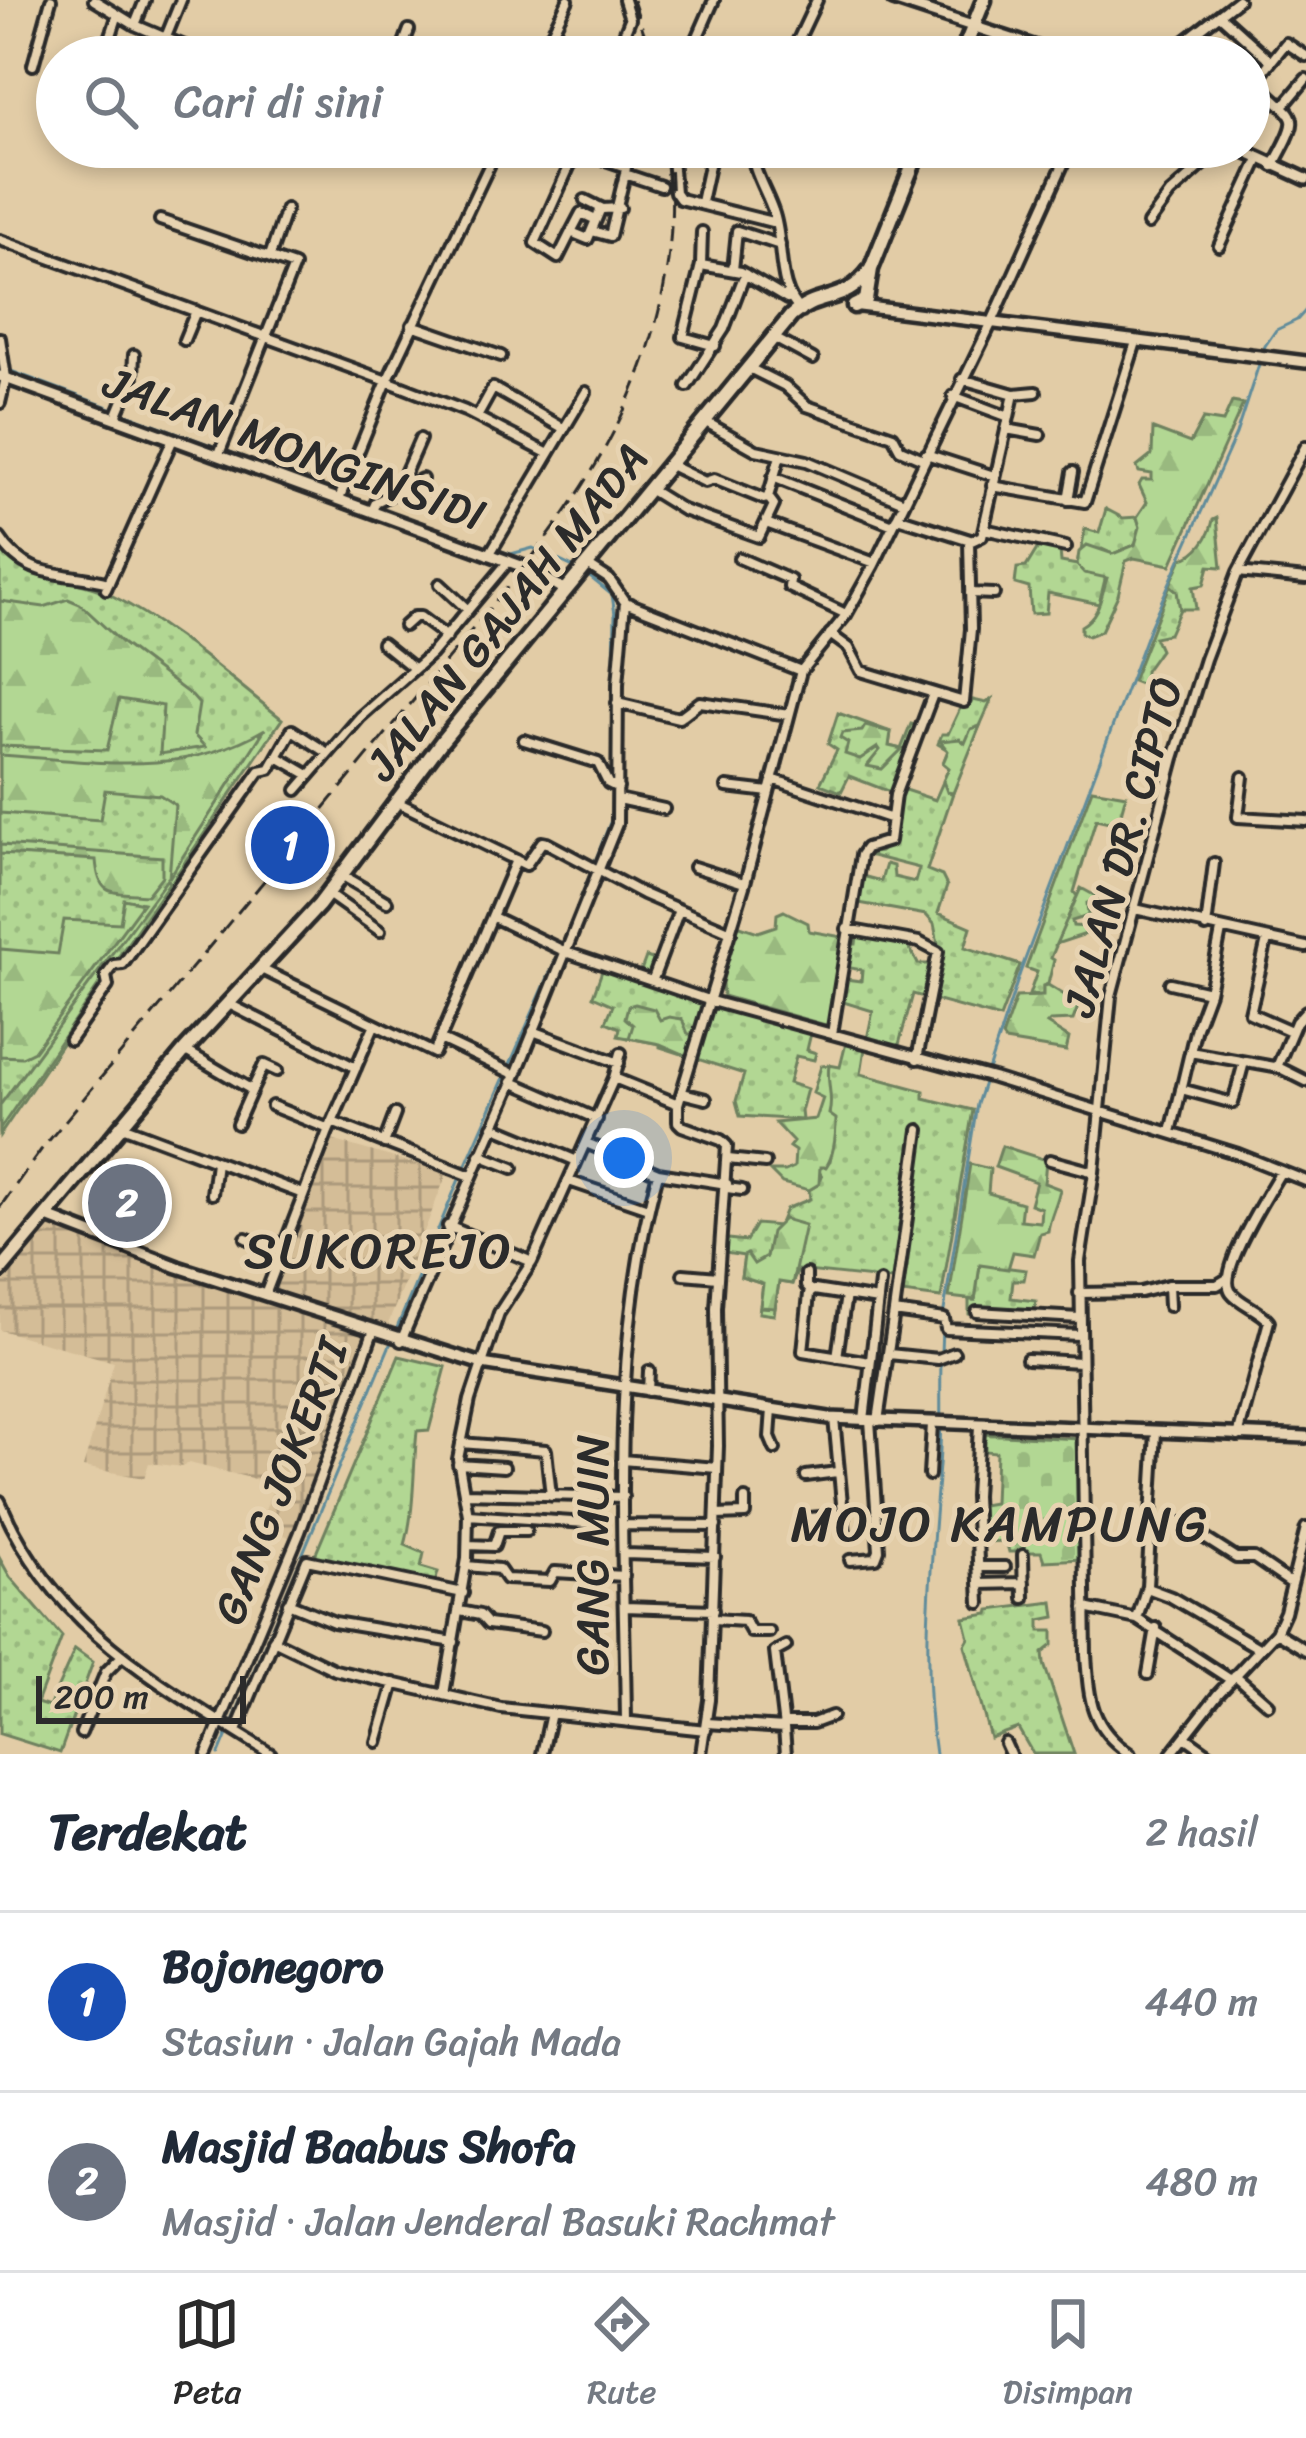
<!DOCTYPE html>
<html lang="id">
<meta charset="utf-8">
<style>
:root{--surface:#fff;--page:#f6f6f7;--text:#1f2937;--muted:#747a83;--line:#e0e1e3;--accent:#2b2b2b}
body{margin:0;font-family:Sriracha,sans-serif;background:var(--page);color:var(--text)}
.scale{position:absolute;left:36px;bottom:30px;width:210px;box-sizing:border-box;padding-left:12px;border:6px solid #2b2b2b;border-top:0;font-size:33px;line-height:42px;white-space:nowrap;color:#2b2b2b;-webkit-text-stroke:9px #e7d3b1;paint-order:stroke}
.you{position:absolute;left:624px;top:1158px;width:42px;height:42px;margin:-30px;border:9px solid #fff;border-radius:50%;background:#1a73e8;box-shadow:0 0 0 18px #1a73e833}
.badge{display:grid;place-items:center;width:78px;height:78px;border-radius:50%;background:var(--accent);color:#fff;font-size:39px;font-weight:700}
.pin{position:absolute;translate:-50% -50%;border:6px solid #fff;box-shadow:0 3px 12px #0006}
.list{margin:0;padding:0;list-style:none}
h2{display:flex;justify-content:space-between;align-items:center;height:156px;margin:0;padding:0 48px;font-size:51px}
h2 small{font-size:39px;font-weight:400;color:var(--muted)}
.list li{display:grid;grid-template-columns:78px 1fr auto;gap:36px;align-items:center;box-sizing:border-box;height:180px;padding:0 48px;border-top:3px solid var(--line)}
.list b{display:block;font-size:45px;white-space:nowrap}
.list p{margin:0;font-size:39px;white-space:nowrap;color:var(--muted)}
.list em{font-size:39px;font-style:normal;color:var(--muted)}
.icon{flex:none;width:66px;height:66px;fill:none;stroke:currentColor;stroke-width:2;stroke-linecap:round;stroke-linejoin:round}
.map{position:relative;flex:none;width:1306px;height:1754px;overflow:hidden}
.search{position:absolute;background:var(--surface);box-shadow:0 6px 18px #0003;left:36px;right:36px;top:36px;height:132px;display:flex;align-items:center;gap:30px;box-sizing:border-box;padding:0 42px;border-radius:66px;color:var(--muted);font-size:45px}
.sheet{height:516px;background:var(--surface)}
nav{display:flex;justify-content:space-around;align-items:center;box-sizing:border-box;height:168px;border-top:3px solid var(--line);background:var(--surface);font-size:33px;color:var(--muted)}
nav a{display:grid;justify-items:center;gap:6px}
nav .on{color:var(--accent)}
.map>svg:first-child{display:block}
.industrial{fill:url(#industrial-grid)}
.grass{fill:url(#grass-dots);stroke:#6e815f;stroke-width:3}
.forest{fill:url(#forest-firs);stroke:#6e815f;stroke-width:3}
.cemetery{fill:url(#cemetery-stones);stroke:#6e815f;stroke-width:3}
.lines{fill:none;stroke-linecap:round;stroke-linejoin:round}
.stream{stroke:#618c9b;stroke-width:3}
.minor-casing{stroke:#2b2b2b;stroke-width:16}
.major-casing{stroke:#2b2b2b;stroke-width:18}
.highway-casing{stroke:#2b2b2b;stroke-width:21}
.minor{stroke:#e7d3b1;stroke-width:8}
.major{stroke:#e7d3b1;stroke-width:9}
.highway{stroke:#e7d3b1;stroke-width:12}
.rail{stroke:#2b2b2b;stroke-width:3;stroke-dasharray:18 9;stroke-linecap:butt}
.labels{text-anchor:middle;stroke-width:10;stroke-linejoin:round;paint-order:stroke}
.street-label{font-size:45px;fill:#2b2b2b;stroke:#e7d3b1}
.quarter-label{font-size:51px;letter-spacing:3px;fill:#2b2b2b;stroke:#e7d3b1}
</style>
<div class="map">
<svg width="1306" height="1754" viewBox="0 0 1306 1754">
<defs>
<pattern id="industrial-grid" width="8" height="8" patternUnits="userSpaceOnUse" patternTransform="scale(3)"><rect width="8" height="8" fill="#d4bd97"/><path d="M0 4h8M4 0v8" fill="none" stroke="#ac9a7b"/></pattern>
<pattern id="grass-dots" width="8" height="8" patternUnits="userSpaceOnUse" patternTransform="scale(3)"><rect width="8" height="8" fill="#b2d793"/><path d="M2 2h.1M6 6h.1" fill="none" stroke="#99b97f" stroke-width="1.8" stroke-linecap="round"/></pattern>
<pattern id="forest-firs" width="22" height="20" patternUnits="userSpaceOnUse" patternTransform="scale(3)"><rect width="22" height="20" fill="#b2d793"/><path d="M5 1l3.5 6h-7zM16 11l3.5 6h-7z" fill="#99b97f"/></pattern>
<pattern id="cemetery-stones" width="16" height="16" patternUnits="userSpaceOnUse" patternTransform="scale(3)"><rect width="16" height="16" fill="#b2d793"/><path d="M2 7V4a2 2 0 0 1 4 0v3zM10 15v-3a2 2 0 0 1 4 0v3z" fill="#99b97f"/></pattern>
</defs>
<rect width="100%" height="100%" fill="#e2cca6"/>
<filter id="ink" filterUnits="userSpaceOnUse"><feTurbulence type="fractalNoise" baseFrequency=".00833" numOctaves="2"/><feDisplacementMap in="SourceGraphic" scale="24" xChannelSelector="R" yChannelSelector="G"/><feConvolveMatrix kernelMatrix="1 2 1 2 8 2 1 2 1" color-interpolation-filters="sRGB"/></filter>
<g filter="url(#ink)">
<!-- industrial -->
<path class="industrial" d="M325 1138 447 1173 385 1332 366 1330 295 1541 261 1521 275 1484 189 1463 182 1467 149 1463 144 1478 83 1467 114 1362 0 1330V1271L45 1216 269 1296Z"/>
<!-- grass -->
<path class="grass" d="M1106 509 1123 518 1137 517 1140 527 1135 545 1113 554 1102 549 1081 551 1085 529 1099 533Z
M0 543C23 582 71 576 107 593 172 625 226 675 282 719L0 1135Z
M1039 546 1060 550 1061 562 1077 565 1085 573 1106 575 1099 604 1048 593 1046 613 1031 614 1029 588 1015 584 1017 568 1026 567Z
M1170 585 1177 590 1180 609 1169 634 1154 637 1160 650 1145 671V686L1132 681Z
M992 699 962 766 927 870 942 876 947 886 938 913 971 927 965 947 1020 965 1000 1018 913 994 898 1048 867 1039 873 1011 840 1001 845 979 861 981 862 970 845 967 849 944H856L857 936 907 943 918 964H942L934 924 926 915 859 903 862 876 881 881 886 864 893 866 894 877 915 882 919 868 864 854 880 852 891 843 902 789 935 800 949 768 943 763 948 750 938 744 942 734H948L961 706 968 708 973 700 986 703Z
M838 713 891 732 889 746 901 749 911 724 920 726 890 792 849 776 841 792 820 784 837 750 828 744Z
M1092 789 1126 795 1118 824 1096 819 1074 892 1077 896 1051 958 1054 960 1048 984 1043 986V995H1029L1037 972 1026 968Z
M646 957 659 961 652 980 706 1000 713 1007 811 1033 807 1050 816 1053 814 1060 796 1056 789 1083 807 1089 801 1111 802 1120 740 1116 736 1101 744 1074 660 1047V1044L618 1036 620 1028 606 1022 613 1005 593 996 603 968 639 976Z
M846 1043 865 1048 861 1074 924 1091V1098L973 1110 941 1298 902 1293V1281L798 1270 792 1284 779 1282 774 1315 759 1313 763 1284 741 1277 744 1256 725 1253 727 1239 746 1241 756 1224 779 1226 786 1209 810 1199 809 1190 819 1184 822 1176 818 1170 830 1161 836 1125 829 1114C832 1095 826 1084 829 1065L840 1067Z
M980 1264 1026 1270 1024 1280H1013L1011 1298 1036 1301 1035 1309 975 1307 974 1315 969 1314V1300H975Z
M399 1356 446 1367 429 1430 417 1431C413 1469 415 1509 405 1545L424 1553 421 1567 438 1572 435 1583 314 1558Z
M0 1559 10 1577 62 1637 37 1703 49 1707 75 1649 93 1662 60 1753 0 1734Z
M1053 1602 1055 1617 1040 1620V1631H1053V1645L1043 1653 1044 1664 1074 1754H1033L1018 1728 990 1738 965 1645 969 1638 964 1618 989 1614 990 1610Z"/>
<!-- forest -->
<path class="forest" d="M1232 402 1243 404 1171 565 1134 558 1126 561 1118 595 1101 631 1088 636 1081 633V626C1099 616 1101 597 1107 578L1084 573 1077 565 1079 552 1087 545 1113 554 1135 545 1140 527 1137 517 1147 502 1139 485 1142 480H1152V474L1139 472 1137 467 1152 455 1153 429 1190 443 1203 419 1223 422Z
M1217 518 1222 567 1209 566 1204 585 1193 587 1196 609H1180L1177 591 1170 585 1182 558C1198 555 1210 536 1213 520Z
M68 599 80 604 123 644 192 696 199 704 194 735 205 747 160 754 163 706 119 699 107 750 0 746V601L44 607Z
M865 726 891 732 889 746 902 749 882 769 867 766 880 750 878 747 860 759 845 754 848 743 840 738 842 733 862 731Z
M980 726 953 793 947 792 943 781 949 768 943 763 948 751 940 741 960 739 965 743 971 729Z
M265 729 169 878 175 805 160 795 105 790 100 820 0 813V755C93 761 181 779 265 729Z
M0 845 162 857V876L147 895C112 891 99 899 96 860L0 854Z
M167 879 169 883 0 1129V1105Z
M1081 888 1101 899 1087 903 1088 916 1072 921 1073 926 1088 927 1089 933 1056 944Z
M124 899 143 903 34 1051 22 1057 0 1056V949L58 954 64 920 120 923Z
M784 911 808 923 809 931 842 937 829 1026 723 996 722 983 737 925 758 932 776 926 777 914Z
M1048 985 1079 1004 1073 1020 1050 1021 1047 1024 1069 1038 1066 1051 1005 1041 1002 1037 1016 997 1043 996V986Z
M635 1004 654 1009 660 1020 669 1017 682 1019 688 1034H705L697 1060 660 1044 629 1038 633 1025 625 1018 628 1006Z
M829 1065C826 1084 834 1096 829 1114L836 1119C836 1133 834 1155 826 1167H820L819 1184 809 1190 782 1183 770 1171H785L794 1167 795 1151 789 1147 793 1142 775 1123 816 1119 823 1098 813 1093 821 1066Z
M1002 1146 1046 1160 1044 1183 1060 1189C1057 1205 1050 1215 1048 1231L1040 1233 1034 1255 1013 1252 1008 1269 980 1265 975 1300 949 1297 970 1164 990 1169 988 1193 1022 1203 1020 1220 1040 1222 1041 1208 1030 1204 1036 1182 995 1167Z
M784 1219 805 1225 792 1284 779 1282 775 1308 760 1307 763 1284 741 1277 744 1256 747 1254 754 1264 766 1257 771 1232Z"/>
<!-- cemetery -->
<path class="cemetery" d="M985 1434 1080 1439 1083 1559 1044 1561 1041 1552H1009L1006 1541 984 1542 982 1505 994 1503 996 1452 985 1451Z"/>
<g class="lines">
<!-- stream -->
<path class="stream" d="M0 367 370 504
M379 507 488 547
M497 550 511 554 533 548 577 569
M464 1169 566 936 611 820 615 614 612 595 585 573
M943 1317 977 1104 1020 973 1149 629 1236 434 1265 346 1276 330 1297 320 1306 310
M941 1353 942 1327
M219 1754 460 1177
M935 1754C920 1659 932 1561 939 1465 942 1431 940 1397 941 1363"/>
<!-- minor casing -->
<g class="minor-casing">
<path id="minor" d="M94 0 135 25 145 0
M1220 15 1271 61
M135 25 206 55
M166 37 181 0
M1184 42 1200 57
M104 57 117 17
M399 57 409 30
M456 57V56
M540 57 568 0
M615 57 630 19 624 0
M689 57 714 0
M790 57 817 0
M1164 57 1238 0
M33 65 51 0
M1285 104 1306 79
M345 147H357
M480 147 494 154
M531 147 570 164
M578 147 535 243 558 258 571 232 588 239 601 208
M671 147 675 192 680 199 776 223
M752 147C751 169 766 190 773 211 785 243 775 289 802 312
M1141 147 1144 150
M576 150 626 167 625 174 661 186
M1273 166C1306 106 1294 123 1256 80L1286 43 1306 56
M626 167 628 147
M585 200 603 209 620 208
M701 202 713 147
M160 220 294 266 219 454
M1148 224 1170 194 1223 147
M592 231 610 236 625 174
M571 232 581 213 596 220
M702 232 701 265 683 337 715 346
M0 240 387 381 465 411 547 453
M1219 246 1259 159
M270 256 286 209
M701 265 741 272 787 299
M733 270 737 231 780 245
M412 325 501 356
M0 338 6 378 0 403
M776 339 813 359
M184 340 196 311
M751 369 785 386 807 406 893 436 900 449 923 459
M962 379 1014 394 1009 417
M687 386 724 329 745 274
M1014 394 1036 392
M116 417 133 376 134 355
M477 417 493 388 563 428
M706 422 756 450 807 461 904 502
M1006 429 1040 435
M926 454 994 476
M670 465 705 482 714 479 764 499 768 497
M773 477 893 525
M992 486 1085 502 1136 342
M398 489 420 439
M649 489 683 510 759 537 774 505 768 497 780 456
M339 499 387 381 498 147
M1068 500 1073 472
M372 511 376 502 422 479
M897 517 970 540
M766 523 875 563
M984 529 1066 547
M0 538C27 581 66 571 109 583
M489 555 586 392
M739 558 790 580 789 587 846 614
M586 564 609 579 625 602 801 671
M1238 572 1306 579
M440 584 468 610
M106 589 173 439
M970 593 994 594
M404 626 414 617H420L447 637
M830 634 849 648 861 671 964 702 971 629 969 542 982 536 1009 417 953 396
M382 643 412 667
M617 703 679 718 700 702 789 715
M524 740 598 763 608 783 618 788
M278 757 309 775
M1243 777 1238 817 1306 821
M772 779 892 819
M727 787 769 792
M297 790 360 717 431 654 509 561
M618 799 664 809
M397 802 526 865 542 842 547 843 643 894 731 932
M694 867 744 883
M343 876 387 902
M328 894 380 931
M1135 909 1306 947
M493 917 566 952 711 1001 993 1078 1238 1154 1306 1181
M1206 927 1214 863
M847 929 919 942 938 952 917 1059
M1267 940 1250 1013 1291 1031
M261 969 434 1053 516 860
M653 979 679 910
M1170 983 1209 992
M229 1004 356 1068
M533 1031 619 1063
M832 1034 861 855 866 848 889 841 895 795 933 694
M70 1040 108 986 106 976 114 965 123 964 260 771 270 769 292 730 328 753
M442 1040 516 1075
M186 1051 252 1090 237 1124
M1190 1052 1280 1068 1306 1081
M1277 1067 1296 1022 1306 1011
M614 1078 621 1053
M512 1082 597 1119
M1181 1089 1233 1103 1244 1062
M252 1090 264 1065 277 1071
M682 1093 706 1099
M272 1106 329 1129
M332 1122 471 1176
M122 1126 303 1194
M493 1126 577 1161
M1171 1132 1196 1027 1209 992 1221 931
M384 1143 395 1114
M586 1143 658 1173
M480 1155 513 1168
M728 1159 765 1163
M1050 1160 1094 1172
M569 1181 648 1208
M727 1188 742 1190
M212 1194 216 1162
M448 1226 532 1262
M246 1238 281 1253
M683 1274 718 1277
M806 1274V1286L811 1291
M1168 1285 1169 1306
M1079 1293 1141 1292 1168 1285H1217L1227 1279
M265 1295 327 1134 374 1026
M894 1312 919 1130
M977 1312 1079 1318
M401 1341 516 1075 617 824 618 684 625 602
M889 1354 938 1359 954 1353
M837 1357 846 1295
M1027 1359 1080 1362
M870 1362 803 1351 809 1294 814 1290 878 1300
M648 1391 649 1371
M772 1409 770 1437 775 1449
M834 1418 845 1535
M864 1420 880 1282
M878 1421 894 1312 944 1319 946 1329 1079 1335
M979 1427 975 1496 980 1603
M1156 1432 1147 1586 1137 1619 1231 1680
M1238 1436 1269 1321C1259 1309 1240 1304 1231 1292 1216 1273 1269 1192 1281 1171
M461 1443 546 1450 551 1496
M622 1460 717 1468
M458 1464 504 1467
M929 1475 932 1424
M806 1476 837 1472
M465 1493 623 1497
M0 1501C54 1630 160 1683 271 1754
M468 1515 601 1524
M716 1515 745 1514V1499
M810 1518 842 1515
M1181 1523 1236 1558H1254L1292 1584
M624 1525 716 1526
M468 1545 494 1546 499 1531H526
M625 1554 715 1557
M1023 1555 1024 1598
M850 1560 876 1558 879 1550 870 1420
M467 1566 499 1569 506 1579 550 1581 555 1572 624 1576
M978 1567H1005
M979 1584 1024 1583
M1147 1588 1171 1597 1260 1649
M288 1603 334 1622 454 1642
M625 1607 713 1610
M1085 1608 1137 1619
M460 1611 480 1615 488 1624 542 1631
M713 1619 745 1621 751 1632H769
M1276 1632 1306 1650
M273 1640 335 1670 501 1708 706 1730
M1148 1674 1156 1628
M1235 1675 1268 1704
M444 1694 467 1559 468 1515 458 1459 470 1400 499 1313 532 1262 614 1078 678 1104
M626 1721C624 1538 608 1350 658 1173L727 1184
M707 1723 784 1728 786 1754
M784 1723H813L832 1716
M784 1728 775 1652 786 1646
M236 1731 307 1560 463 1593
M81 1733 106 1672 120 1658
M1185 1737 1209 1754
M377 1742 394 1683
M1005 1743 1010 1754
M207 1754 300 1532 373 1332
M542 1754 551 1713
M701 1754 709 1700 718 1446 716 1308 727 1146 721 1140 682 1126 678 1122V1104L745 883 801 671 846 615 874 565 992 322 1071 147
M1130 1754C1090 1727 1089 1699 1086 1654L1080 1261 1094 1172 1111 996 1174 758 1205 659 1238 572 1306 446
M1171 1754 1218 1694 1276 1632 1285 1612 1306 1528"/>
</g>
<!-- major casing -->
<g class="major-casing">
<path id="major" d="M893 0 1067 57
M1236 147 1306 179
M860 306 1306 362
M0 376 524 567 564 589
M45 1216 178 1267 482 1364 829 1418 1306 1437"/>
</g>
<!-- highway casing -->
<g class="highway-casing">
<path id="highway" d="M961 57 984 0
M854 306 866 300 871 269 920 147
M0 1271 185 1050 319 905 442 741 791 316C820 290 844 306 871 269"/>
</g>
<!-- minor -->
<use href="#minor" class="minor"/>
<!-- major -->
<use href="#major" class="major"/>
<!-- highway -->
<use href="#highway" class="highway"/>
<!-- rail -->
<path class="rail" d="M633 0 652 57
M0 1207 41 1150 524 567C622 447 688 306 668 147"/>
</g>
</g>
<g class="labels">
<!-- street labels -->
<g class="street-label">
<text transform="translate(295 448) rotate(20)" y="16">JALAN MONGINSIDI</text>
<text transform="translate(506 611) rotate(-51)" y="16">JALAN GAJAH MADA</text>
<text transform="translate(1122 846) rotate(-75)" y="16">JALAN DR. CIPTO</text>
<text transform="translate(280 1481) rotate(-69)" y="16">GANG JOKERTI</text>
<text transform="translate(592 1555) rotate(-90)" y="16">GANG MUIN</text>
</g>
<!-- quarter labels -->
<g class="quarter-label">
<text x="379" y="1268">SUKOREJO</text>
<text x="1000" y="1541">MOJO KAMPUNG</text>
</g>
</g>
</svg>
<div class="scale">200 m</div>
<div class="you"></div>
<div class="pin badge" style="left:290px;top:845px;background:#1a4fb4">1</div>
<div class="pin badge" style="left:127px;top:1203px;background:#6b7280">2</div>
<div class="search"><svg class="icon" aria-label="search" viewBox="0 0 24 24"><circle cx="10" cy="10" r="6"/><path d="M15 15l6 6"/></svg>Cari di sini</div>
</div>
<section class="sheet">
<h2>Terdekat<small>2 hasil</small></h2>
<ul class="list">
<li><span class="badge" style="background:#1a4fb4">1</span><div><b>Bojonegoro</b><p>Stasiun · Jalan Gajah Mada</p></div><em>440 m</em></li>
<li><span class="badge" style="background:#6b7280">2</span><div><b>Masjid Baabus Shofa</b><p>Masjid · Jalan Jenderal Basuki Rachmat</p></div><em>480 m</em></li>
</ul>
</section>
<nav>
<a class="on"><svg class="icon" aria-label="map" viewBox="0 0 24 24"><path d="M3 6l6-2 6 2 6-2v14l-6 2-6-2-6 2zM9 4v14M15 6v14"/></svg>Peta</a>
<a><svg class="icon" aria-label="directions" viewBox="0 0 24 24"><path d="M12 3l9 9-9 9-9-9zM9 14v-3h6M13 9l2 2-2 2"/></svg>Rute</a>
<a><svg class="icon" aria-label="saved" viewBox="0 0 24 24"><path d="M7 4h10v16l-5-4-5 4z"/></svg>Disimpan</a>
</nav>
